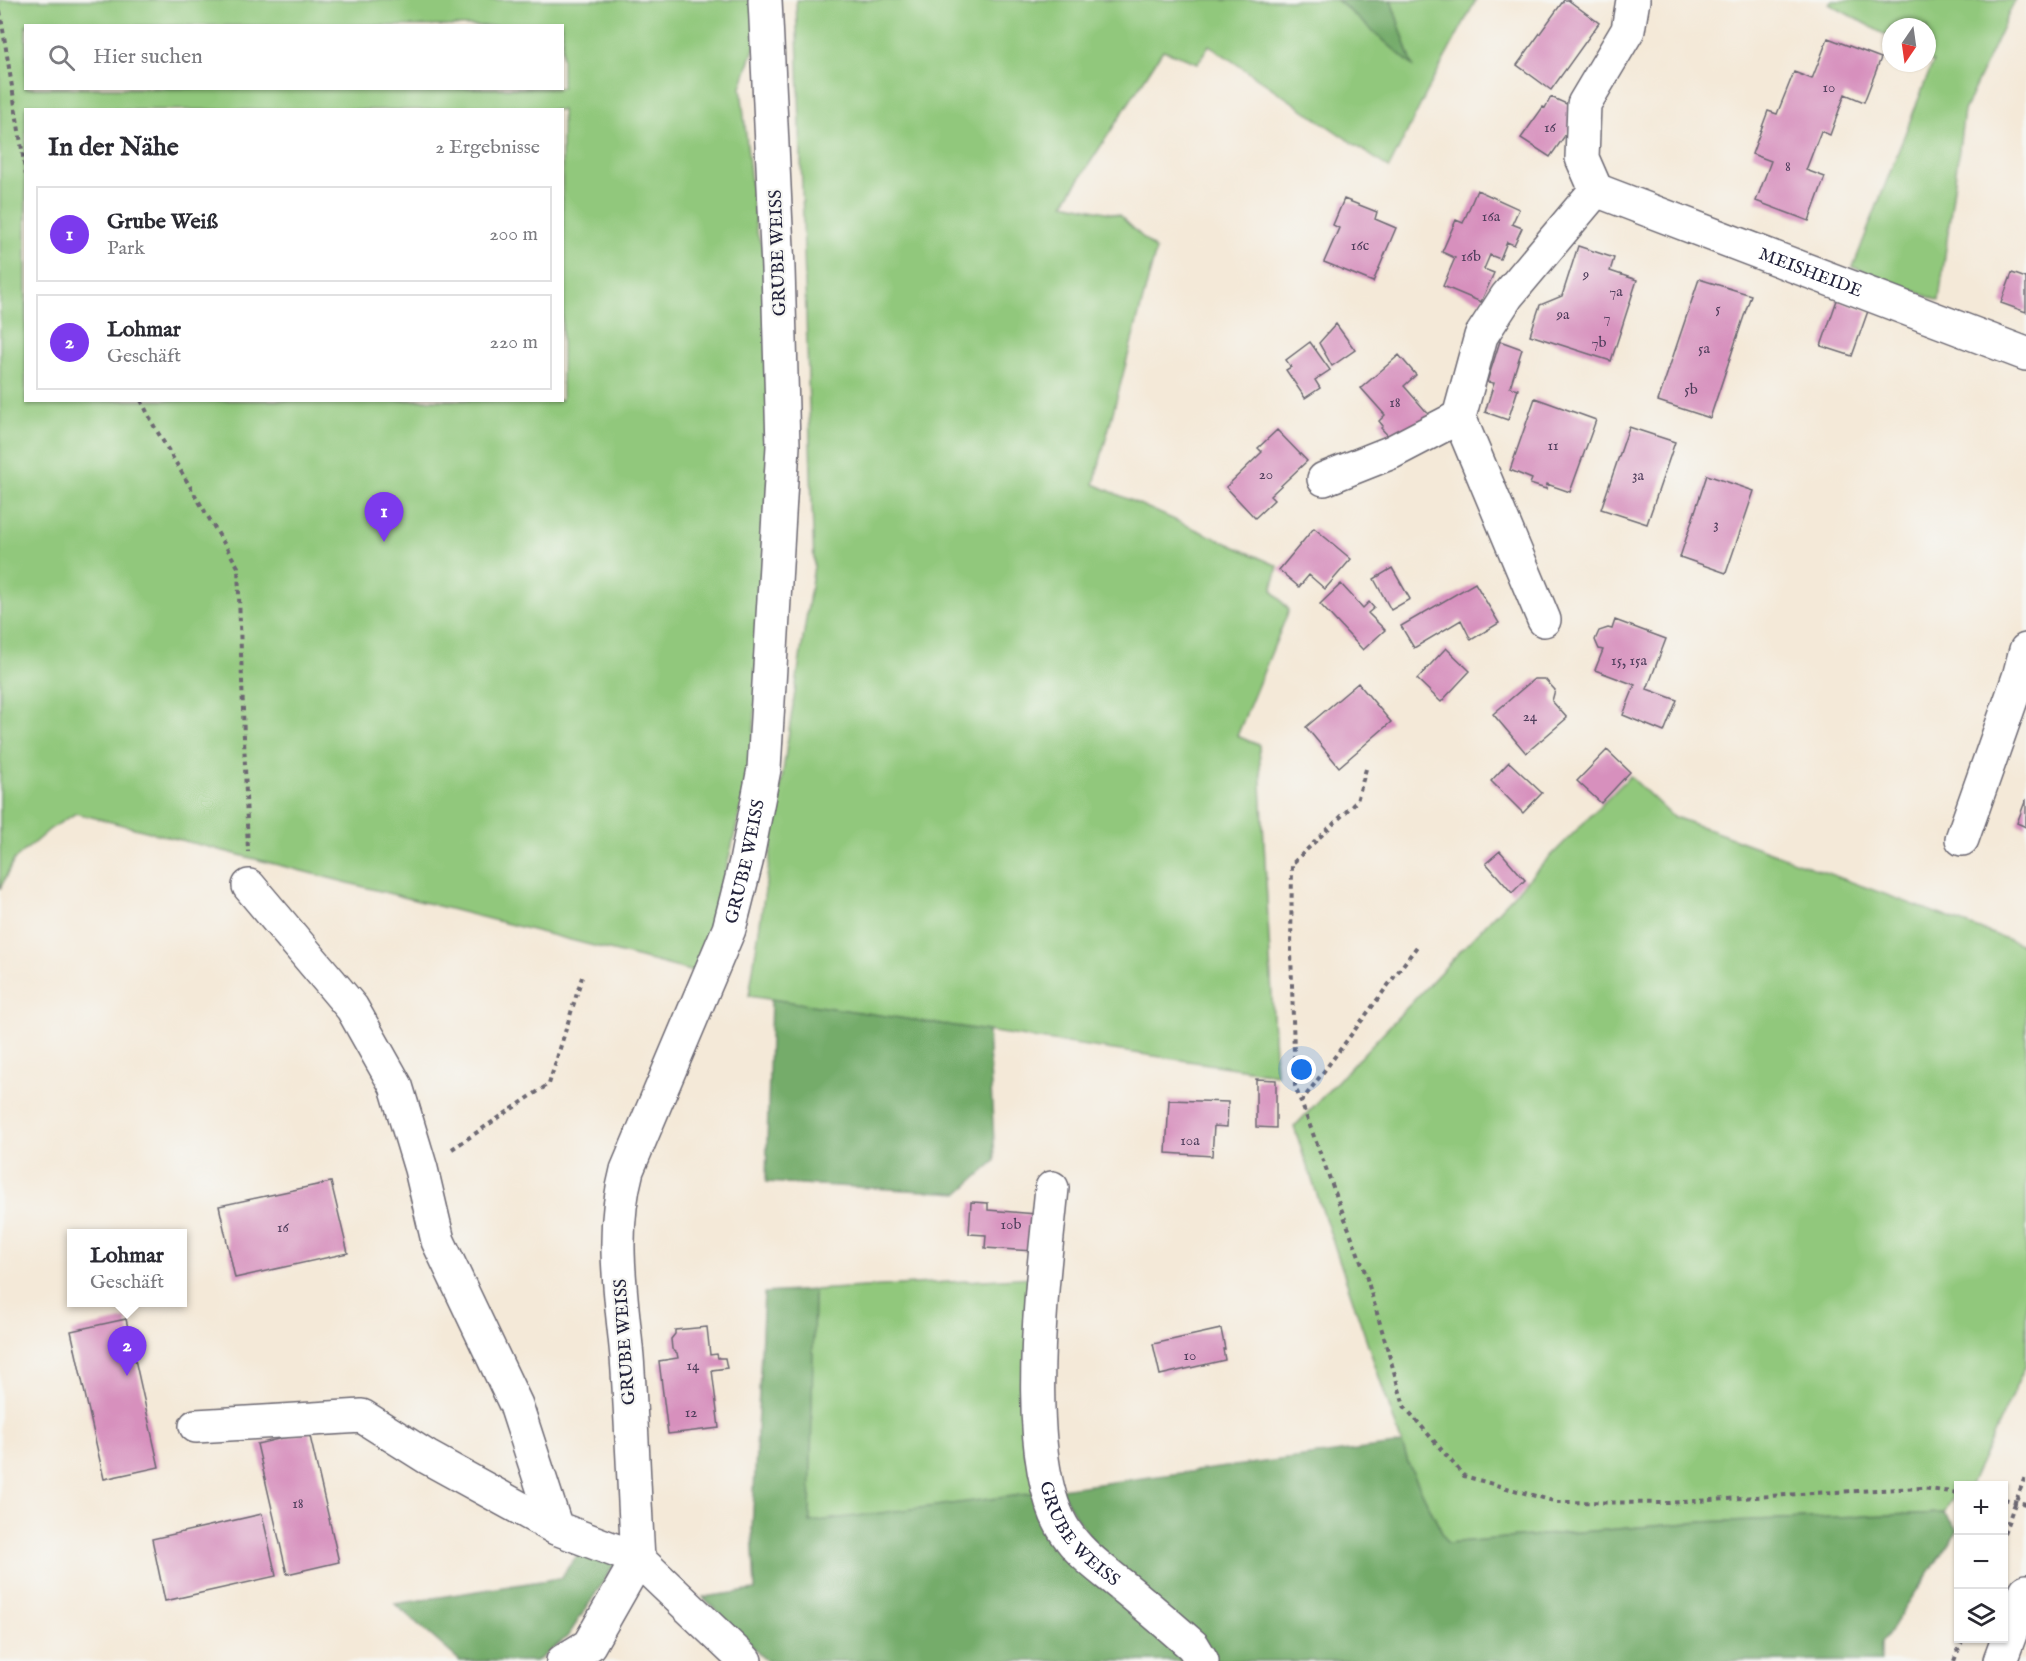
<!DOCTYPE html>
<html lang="de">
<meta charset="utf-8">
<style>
:root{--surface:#fff;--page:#f7f7f7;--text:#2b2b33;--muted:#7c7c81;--line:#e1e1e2;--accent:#7c3aed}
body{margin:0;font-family:"IM FELL English",serif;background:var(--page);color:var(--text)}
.controls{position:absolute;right:18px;bottom:18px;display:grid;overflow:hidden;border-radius:0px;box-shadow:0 2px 4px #0004}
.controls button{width:54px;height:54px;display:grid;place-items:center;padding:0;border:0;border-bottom:2px solid var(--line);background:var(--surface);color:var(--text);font:30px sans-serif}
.compass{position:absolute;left:1882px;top:18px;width:54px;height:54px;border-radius:50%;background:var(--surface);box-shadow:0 2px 4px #0004;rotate:193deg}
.you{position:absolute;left:1302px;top:1070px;width:21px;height:21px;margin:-15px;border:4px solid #fff;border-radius:50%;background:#1a73e8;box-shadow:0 0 0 9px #1a73e833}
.badge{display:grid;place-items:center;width:39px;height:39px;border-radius:50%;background:var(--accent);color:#fff;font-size:20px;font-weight:700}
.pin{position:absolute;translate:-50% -50px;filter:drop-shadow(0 2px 3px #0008)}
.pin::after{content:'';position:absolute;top:32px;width:21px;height:18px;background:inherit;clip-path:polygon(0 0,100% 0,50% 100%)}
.popup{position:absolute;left:67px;top:1229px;width:120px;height:78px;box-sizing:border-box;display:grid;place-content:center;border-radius:0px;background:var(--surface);filter:drop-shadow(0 2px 4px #0005);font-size:20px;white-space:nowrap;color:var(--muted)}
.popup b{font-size:22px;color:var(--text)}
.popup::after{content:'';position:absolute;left:50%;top:100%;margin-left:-12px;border:12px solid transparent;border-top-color:var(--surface)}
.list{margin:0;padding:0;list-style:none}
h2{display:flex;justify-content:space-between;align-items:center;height:78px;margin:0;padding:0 24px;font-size:26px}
h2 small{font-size:20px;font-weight:400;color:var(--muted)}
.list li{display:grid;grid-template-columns:39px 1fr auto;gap:18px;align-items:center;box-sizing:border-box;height:96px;margin:0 12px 12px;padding:0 12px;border:2px solid var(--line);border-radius:0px}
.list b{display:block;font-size:22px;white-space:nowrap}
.list p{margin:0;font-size:20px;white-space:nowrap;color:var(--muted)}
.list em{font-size:20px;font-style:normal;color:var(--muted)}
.icon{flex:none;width:33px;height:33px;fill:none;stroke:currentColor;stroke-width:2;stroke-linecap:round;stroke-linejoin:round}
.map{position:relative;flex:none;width:2026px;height:1661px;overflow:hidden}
.search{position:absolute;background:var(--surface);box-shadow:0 2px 4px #0004;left:24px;top:24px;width:540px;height:66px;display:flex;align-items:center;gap:15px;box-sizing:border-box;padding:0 21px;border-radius:0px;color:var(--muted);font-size:22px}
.panel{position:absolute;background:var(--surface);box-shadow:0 2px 4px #0004;left:24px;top:108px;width:540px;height:294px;border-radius:0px}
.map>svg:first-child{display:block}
.green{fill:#91c87b;stroke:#5a755b;stroke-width:1.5;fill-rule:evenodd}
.forest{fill:#74ac6b;stroke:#4b6753;stroke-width:1.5}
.building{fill:#d790bd}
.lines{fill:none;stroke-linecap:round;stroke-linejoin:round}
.minor-casing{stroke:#6c6872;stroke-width:36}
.major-casing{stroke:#6c6872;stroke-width:36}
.path{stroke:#6c6872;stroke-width:4;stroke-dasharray:4.5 4.5;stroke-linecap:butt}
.minor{stroke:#fff;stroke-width:33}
.major{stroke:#fff;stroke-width:33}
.labels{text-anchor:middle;stroke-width:4.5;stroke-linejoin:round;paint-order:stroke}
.number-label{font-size:15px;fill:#4f3e5c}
.street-label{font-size:18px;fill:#22223b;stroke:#f6f6f2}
</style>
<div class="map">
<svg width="2026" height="1661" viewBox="0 0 2026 1661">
<rect width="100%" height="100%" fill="#f6f6f2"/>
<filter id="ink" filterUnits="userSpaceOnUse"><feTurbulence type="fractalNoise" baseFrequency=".0167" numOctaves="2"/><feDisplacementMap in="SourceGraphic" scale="12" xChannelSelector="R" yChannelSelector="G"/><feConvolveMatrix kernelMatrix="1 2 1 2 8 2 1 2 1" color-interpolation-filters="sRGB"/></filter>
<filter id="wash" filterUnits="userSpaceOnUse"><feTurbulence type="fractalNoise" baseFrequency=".008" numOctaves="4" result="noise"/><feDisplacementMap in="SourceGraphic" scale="24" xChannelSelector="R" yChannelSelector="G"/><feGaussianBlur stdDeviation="1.35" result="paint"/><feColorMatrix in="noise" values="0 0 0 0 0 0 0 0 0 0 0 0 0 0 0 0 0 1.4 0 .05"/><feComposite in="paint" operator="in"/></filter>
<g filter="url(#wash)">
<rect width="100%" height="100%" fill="#f4e9d8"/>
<!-- green -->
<path class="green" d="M0 0H758L762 25 741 87 756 230 769 266 772 434 752 764 707 947 695 972 76 813 50 829 14 860 0 889ZM26 26H562V88H26ZM26 110H562V400H26Z
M796 0H1337L1412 65 1391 0H1476L1432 82 1389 168 1209 45 1198 63 1163 50 1064 203 1119 215 1156 250 1094 484 1278 566 1272 590 1289 610 1237 736 1259 745 1276 1074 749 996 814 566Z
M1832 0H2015L1964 111 1939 301 1853 267 1933 62 1927 58V27H1891V38L1829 4Z
M1630 776 1672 816 2026 946V1365L1970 1485 1958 1486V1491H1956L1944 1513 1702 1522 1447 1543 1409 1465 1294 1127 1537 870Z
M1034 1277 1037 1493 809 1523 814 1290Z"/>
<!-- forest -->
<path class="forest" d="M1337 0H1391L1413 66Z
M771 999 988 1031 995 1161 959 1193 766 1182Z
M814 1290 810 1522 1037 1493 1189 1661H767L761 1656 703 1597 755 1590 752 1530 764 1293Z
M1402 1444 1409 1465 1447 1543 1702 1522 1944 1513 1958 1530 1881 1643V1661H1214L1096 1549 1059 1489Z
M626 1547 568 1636 540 1659 535 1661H460L395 1604 560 1578 579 1553Z"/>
<g id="blocks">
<!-- building -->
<path class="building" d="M1564 0H1568L1599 23 1551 90 1517 65Z
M1828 38 1881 58 1864 102 1845 94 1830 135 1821 131 1806 170 1825 177 1809 221 1756 201 1771 161 1752 154 1768 111 1777 114 1794 72 1812 79Z
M1551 97 1571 106V127L1550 157 1521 138 1543 107 1545 108Z
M1477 190 1519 209 1512 224 1522 228 1514 245 1507 242 1500 259 1490 255 1484 269 1494 273 1481 302 1443 286 1455 258 1442 252 1456 220 1463 223Z
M1344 199 1377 212 1375 219 1396 228 1373 282 1324 262 1339 228 1333 225Z
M1578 246 1614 258 1610 271 1637 280 1611 361 1530 335 1540 305 1562 296Z
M2012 273 2026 278V312L2001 303Z
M1699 279 1751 295 1710 418 1658 401Z
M1837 300 1868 311 1852 356 1821 346Z
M1336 324 1355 350 1332 366 1319 343Z
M1500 341 1522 349 1510 387 1518 389 1508 420 1485 412 1494 383 1487 382Z
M1310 342 1330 370 1315 380 1320 388 1305 398 1286 370 1291 367 1286 360Z
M1399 355 1416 375 1404 386 1431 417 1390 438 1381 428 1383 426 1379 421 1385 415 1361 388Z
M1535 398 1596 420 1570 492 1547 484 1546 489 1530 484 1532 479 1510 470Z
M1629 427 1675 442 1647 524 1601 509Z
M1277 430 1307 461 1270 496 1274 500 1255 518 1226 487 1262 452 1258 448Z
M1707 475 1754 491 1726 573 1680 557Z
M1314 528 1351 559 1325 589 1309 575 1299 587 1279 570Z
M1392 568 1410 599 1391 610 1374 579Z
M1475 583 1499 623 1471 640 1461 620 1414 648 1401 626Z
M1341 584 1363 608 1369 602 1374 608 1368 613 1385 630 1363 650 1320 604Z
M1615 620 1666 639 1647 689 1677 700 1664 732 1623 715 1635 685 1595 670 1603 650 1599 649 1595 640 1599 631 1608 628 1612 629Z
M1446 648 1470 671 1441 702 1417 679Z
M1534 679H1545L1555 690 1552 701 1567 718 1526 753 1493 714Z
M1358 683 1391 722 1339 767 1306 727Z
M1607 750 1630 772 1601 803 1577 781Z
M1509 762 1542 793 1523 813 1491 781Z
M2026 799V827L2017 823Z
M1500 851 1525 880 1512 893 1486 863Z
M1256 1079 1276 1080V1128L1256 1127Z
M1169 1100 1228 1102 1227 1127 1214 1126 1212 1156 1166 1153Z
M331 1182 348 1253 235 1278 219 1206Z
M971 1202 988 1203V1210L1036 1214 1034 1251 985 1248 986 1235 969 1234Z
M126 1319 159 1467 104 1479 71 1331Z
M707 1327 710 1355 717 1354 718 1358H725L727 1368 712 1370 719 1428 668 1434 659 1361 678 1358 677 1353 672 1349 671 1339 675 1334V1330Z
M1221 1329 1225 1349H1223L1225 1360 1160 1375 1153 1344Z
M309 1432 339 1562 287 1574 257 1444Z
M262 1514 276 1576 165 1601 152 1539Z"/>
</g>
</g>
<g filter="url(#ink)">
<use href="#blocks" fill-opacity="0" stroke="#6c6872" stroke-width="1.5"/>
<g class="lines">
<!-- minor casing -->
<g class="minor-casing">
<g id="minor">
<path d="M1596 190 1582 158 1584 104 1628 30 1633 0"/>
<path d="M1324 479 1392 452 1459 417"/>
<path id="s1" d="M1544 620 1459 417 1481 336 1507 296 1596 190 2026 354"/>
<path d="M1962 839 2019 677 2026 650"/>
<path id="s2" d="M249 886 352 1008 396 1086 421 1169 438 1241 516 1405 556 1528 638 1559C634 1491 632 1424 627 1357 621 1292 610 1234 627 1170L729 929 746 862 764 769 783 446 778 269 765 0"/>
<path id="s3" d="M1052 1188C1044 1273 1016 1470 1070 1538 1083 1556 1103 1570 1120 1584 1145 1604 1169 1625 1193 1646L1202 1661"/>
<path d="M196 1426 362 1416 427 1457 556 1528"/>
<path d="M563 1661 589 1645 638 1559 745 1661"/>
</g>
</g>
<!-- major casing -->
<g class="major-casing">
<path id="major" d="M2000 1661 2026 1591"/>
</g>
<!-- path -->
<path class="path" d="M0 11 26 175
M141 400 154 426 238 567 248 852
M1366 769 1357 801 1292 864 1291 951 1295 1086 1365 1272 1404 1406 1464 1476 1557 1502 1668 1503 1814 1493 1922 1488 1958 1493
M1301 1102 1418 945
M452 1149 549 1084 582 977
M2004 1499 2026 1504
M2004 1533 2026 1474
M1954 1661 1963 1638"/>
<!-- minor -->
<use href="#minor" class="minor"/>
<!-- major -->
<use href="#major" class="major"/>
</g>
</g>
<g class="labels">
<!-- number labels -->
<g class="number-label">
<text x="1829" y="92">10</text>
<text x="1550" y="132">16</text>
<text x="1788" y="171">8</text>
<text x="1491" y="221">16a</text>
<text x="1360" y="250">16c</text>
<text x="1471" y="261">16b</text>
<text x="1586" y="279">9</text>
<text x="1616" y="296">7a</text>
<text x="1718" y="313">5</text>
<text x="1563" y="319">9a</text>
<text x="1607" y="322">7</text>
<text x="1599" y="347">7b</text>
<text x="1704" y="353">5a</text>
<text x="1691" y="394">5b</text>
<text x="1395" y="407">18</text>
<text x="1553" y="450">11</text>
<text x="1266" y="479">20</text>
<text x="1638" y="480">3a</text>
<text x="1716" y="529">3</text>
<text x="1629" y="665">15, 15a</text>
<text x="1530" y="721">24</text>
<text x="1190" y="1145">10a</text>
<text x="1011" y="1229">10b</text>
<text x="283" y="1232">16</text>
<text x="1190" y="1360">10</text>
<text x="693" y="1370">14</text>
<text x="691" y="1417">12</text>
<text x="298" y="1508">18</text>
</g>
<!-- street labels -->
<g class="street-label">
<text transform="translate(777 253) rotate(-92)" y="6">GRUBE WEISS</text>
<text dy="6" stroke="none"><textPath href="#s1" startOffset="720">MEISHEIDE</textPath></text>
<text dy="6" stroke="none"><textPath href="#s2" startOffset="1530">GRUBE WEISS</textPath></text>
<text transform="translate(624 1342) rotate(-94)" y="6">GRUBE WEISS</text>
<text dy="6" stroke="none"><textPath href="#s3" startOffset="358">GRUBE WEISS</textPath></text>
</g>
</g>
</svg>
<div class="controls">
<button>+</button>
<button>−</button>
<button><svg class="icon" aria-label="layers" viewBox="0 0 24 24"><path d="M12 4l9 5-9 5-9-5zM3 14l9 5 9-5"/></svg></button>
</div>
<svg class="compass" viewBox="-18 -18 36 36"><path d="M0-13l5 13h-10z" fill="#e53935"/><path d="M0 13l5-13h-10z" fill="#7c7c81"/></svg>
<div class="you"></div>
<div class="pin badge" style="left:384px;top:542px">1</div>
<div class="pin badge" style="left:127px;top:1376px">2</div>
<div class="popup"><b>Lohmar</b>Geschäft</div>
<div class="search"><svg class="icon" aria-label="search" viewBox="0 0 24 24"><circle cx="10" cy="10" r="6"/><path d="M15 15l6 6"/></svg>Hier suchen</div>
<section class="panel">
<h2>In der Nähe<small>2 Ergebnisse</small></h2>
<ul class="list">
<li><span class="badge">1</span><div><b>Grube Weiß</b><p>Park</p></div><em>200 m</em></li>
<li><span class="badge">2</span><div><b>Lohmar</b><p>Geschäft</p></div><em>220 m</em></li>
</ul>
</section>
</div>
